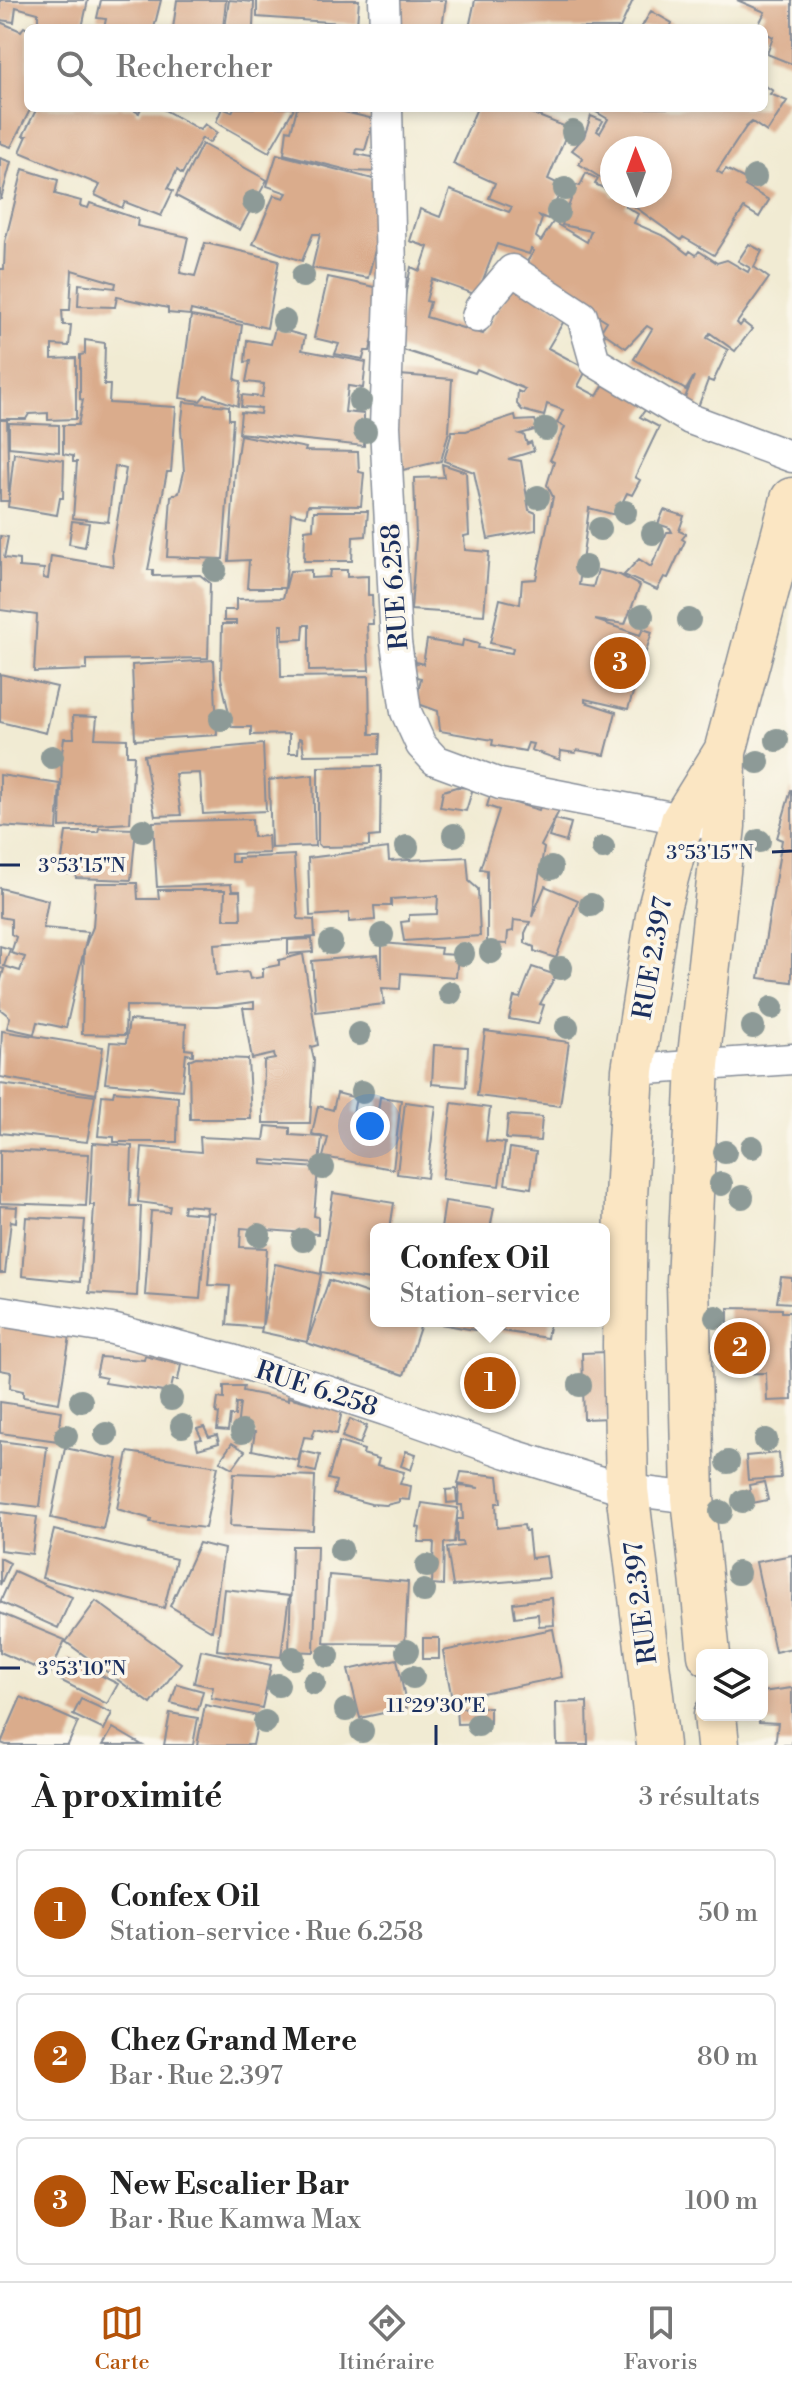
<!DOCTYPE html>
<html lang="fr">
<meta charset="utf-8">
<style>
:root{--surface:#fff;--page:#f6f6f6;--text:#222;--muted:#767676;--line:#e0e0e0;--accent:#b45309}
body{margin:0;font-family:"Libre Bodoni",serif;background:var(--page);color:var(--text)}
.controls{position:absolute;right:24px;bottom:24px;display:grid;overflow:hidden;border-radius:12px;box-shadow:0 4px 12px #0003}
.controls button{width:72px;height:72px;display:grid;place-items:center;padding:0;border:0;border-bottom:2px solid var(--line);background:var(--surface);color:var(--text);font:40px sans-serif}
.compass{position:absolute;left:600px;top:136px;width:72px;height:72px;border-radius:50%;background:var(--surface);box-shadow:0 4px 12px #0003;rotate:359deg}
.you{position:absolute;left:370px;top:1126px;width:28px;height:28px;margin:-20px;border:6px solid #fff;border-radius:50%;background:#1a73e8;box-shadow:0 0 0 12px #1a73e833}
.badge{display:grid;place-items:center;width:52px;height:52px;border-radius:50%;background:var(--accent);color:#fff;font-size:26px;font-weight:700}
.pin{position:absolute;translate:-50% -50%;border:4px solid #fff;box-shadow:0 2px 8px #0006}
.popup{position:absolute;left:370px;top:1223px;width:240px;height:104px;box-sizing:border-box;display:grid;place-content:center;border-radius:12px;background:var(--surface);filter:drop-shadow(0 2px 6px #0005);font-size:26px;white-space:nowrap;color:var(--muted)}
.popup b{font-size:30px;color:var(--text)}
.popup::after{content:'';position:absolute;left:50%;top:100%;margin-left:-16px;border:16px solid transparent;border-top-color:var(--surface)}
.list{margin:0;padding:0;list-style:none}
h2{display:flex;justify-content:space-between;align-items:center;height:104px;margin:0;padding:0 32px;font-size:34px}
h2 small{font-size:26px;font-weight:400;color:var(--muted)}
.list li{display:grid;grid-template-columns:52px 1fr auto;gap:24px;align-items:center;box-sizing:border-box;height:128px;margin:0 16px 16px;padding:0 16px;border:2px solid var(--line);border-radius:12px}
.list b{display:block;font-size:30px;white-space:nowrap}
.list p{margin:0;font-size:26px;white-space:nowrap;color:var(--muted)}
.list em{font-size:26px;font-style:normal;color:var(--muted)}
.icon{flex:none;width:44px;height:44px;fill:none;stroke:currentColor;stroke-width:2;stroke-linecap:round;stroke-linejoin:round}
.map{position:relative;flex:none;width:792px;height:1745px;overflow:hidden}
.search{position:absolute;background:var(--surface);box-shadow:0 4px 12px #0003;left:24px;right:24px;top:24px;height:88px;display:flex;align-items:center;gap:20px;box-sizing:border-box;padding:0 28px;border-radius:12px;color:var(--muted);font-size:30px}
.sheet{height:536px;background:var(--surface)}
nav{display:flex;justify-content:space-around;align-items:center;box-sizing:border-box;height:112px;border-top:2px solid var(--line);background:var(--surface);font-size:22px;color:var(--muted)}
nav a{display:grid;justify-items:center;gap:4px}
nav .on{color:var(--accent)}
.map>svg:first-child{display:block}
.building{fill:#daac8c}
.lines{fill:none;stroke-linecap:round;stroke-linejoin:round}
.minor-casing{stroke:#868d98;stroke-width:33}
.secondary-casing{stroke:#868d98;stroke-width:45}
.minor{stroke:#fff;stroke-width:30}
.secondary{stroke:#fbe6c3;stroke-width:42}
.tree{fill:#8d9a97}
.ticks{fill:none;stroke:#1b2f5e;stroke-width:3}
.labels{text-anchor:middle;stroke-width:7;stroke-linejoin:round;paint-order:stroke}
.street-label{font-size:26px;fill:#1b2f5e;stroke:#fbf7ec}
.ticks-label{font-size:20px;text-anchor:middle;fill:#1b2f5e;stroke:#fbf7ec;stroke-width:7;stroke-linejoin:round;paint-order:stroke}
</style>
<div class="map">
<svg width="792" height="1745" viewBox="0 0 792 1745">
<rect width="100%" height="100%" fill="#fbf7ec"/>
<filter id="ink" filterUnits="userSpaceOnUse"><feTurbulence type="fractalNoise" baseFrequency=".0125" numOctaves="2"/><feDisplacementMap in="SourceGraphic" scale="16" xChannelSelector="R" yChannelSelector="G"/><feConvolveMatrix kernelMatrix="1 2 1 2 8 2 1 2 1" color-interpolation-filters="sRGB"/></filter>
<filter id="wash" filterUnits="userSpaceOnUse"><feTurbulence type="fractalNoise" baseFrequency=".006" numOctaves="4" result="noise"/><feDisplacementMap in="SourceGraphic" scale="32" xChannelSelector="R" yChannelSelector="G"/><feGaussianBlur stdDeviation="1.8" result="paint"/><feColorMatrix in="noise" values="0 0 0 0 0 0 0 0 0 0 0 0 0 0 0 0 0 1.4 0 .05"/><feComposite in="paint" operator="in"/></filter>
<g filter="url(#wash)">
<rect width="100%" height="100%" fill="#f1ebd3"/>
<g id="blocks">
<!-- building -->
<path class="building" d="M0 0H88L82 28H57L38 24V13L16 7 14 22 0 20Z
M101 0H161L154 28H104L106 19 97 18Z
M177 0H226L223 28H173Z
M229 0 254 2 253 28H225Z
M257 0H359L357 24 257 17Z
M393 0H446L442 28 390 23Z
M475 0H633L620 28H469Z
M737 0H792V64L767 54 773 37 764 32V28H757L765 12Z
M651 11 672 23 670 28H641Z
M0 22 21 31 24 27 28 29V108H31L11 147 0 143Z
M764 85 773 91 770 94 787 101 767 132 752 122 746 127 717 171 722 174 726 169 749 181 745 186 769 200 759 217 744 208 714 255 683 237 681 240 628 202 625 206 638 214 634 223 666 237 688 254 690 251 696 255 699 251 717 263 727 260 748 272 750 268 738 261 749 244 762 251 754 267 769 278 737 323 740 326 743 322 752 329 735 351 710 333 707 338 728 350 713 382 708 380 697 410 682 405 694 376 686 390 634 359 652 329 647 326 626 348 601 331 607 321 522 269 534 251 531 249 529 254 497 244 477 295 432 279 426 301 430 302 426 317 483 334 513 283 568 314 548 348 587 369 578 386 597 396 608 378 649 405 640 417 659 427 635 477 640 480 632 495 627 493 616 515 589 508 579 585 593 587 598 570 620 575 640 586 625 624 595 620 640 635 643 629 652 632 628 709 585 699V702L616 712 605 755 577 750 575 753 561 751 560 760 531 750 533 744 528 743 525 751 492 745 493 740 440 731 438 711 416 703 421 678 412 676 416 662 423 664 427 640 462 646 463 640 479 644 478 648 512 653 513 648 490 643 500 599 520 604 522 580 536 579 553 497 547 485 554 462 550 460 565 427 557 423 563 410 547 404 544 416 522 410 517 404 518 391 522 393 525 389 477 369 475 373 394 347 411 267 420 271 428 247 410 241 420 209 440 217 450 190 509 212 512 207 489 198 495 183 453 164 477 108H518L569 128 548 179 563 186 548 219 538 215 542 219 536 237 541 241 553 222 587 242 591 231 562 225 576 185 580 186 586 173 598 179 595 184 612 192V196H660V148H612V185L579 164 583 158 572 150 584 137 591 116 603 121 597 131 600 133 608 119 593 110 594 108H764Z
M37 108H136L135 111 139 113 141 108H161L200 130 205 124 217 133 209 143 202 138 182 174 177 170 168 188 173 191 161 216 125 202 122 208 95 195 100 185 20 152 27 136H23Z
M222 108 232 112 234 108H294L269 152 216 122Z
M297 108H327L374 119 365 150 357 149 356 154 377 158V172L352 171 284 154 287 130 291 131Z
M202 144 267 180 240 230 176 196Z
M277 154 377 180 383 218 368 278 312 268 320 234H313L302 261 253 244 274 195 284 198 287 193 267 186Z
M0 158 11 162 1 199H0Z
M23 169 58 180 55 194 81 201 80 206 88 208 90 203 138 219 137 226 188 237 180 273 195 276 205 243 279 260 267 328 191 310 190 315 168 313V308L117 297 115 307 78 306 79 284 115 288 116 283 72 270 70 310H62L63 325H71L69 346 52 345V359L76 358V419L48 420V413L29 414 26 419H0V269H4L5 242Z
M328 277 384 289 370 351H365L363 359 335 354 339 344 314 338Z
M191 316 242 325 235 380 241 381 238 406 205 395 200 401 180 398Z
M275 328 305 336 302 350 366 362 363 388 348 386 345 412 364 414V446L239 433 241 412 260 414 261 408 241 407 242 395 262 397 264 384 246 382 250 361 245 362 247 340 271 344Z
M85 340 105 343 104 385H110L109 403 176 407 171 472H167L148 570H153V576L200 575 210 583 208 658 87 660V670L34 672 37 615 0 610V536L8 537 4 558 19 560V567L44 569 43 578 48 579 51 556 113 566 112 551 126 469 115 466 108 522 73 518 77 462H73V456L63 454V425H78L83 400 80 399V355L85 354Z
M399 375 452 379 449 431 441 461 403 470 401 447H395Z
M184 402 229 406V419H233L223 559 167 557 171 496 179 493 184 472 181 428Z
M515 415 516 421 535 420 538 429 520 434 524 435 527 444 531 442 534 451 508 459 521 461 529 510 536 513V530L488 539 474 472 444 461 452 431H466Z
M0 420H7L9 501H0Z
M9 423 59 425V452L9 447Z
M240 435 306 448 305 451 358 452 359 472 364 473 361 506 308 505 306 516 291 513 285 588H247L249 560 229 561 235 470Z
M14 453 64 460 63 498H60L57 515 8 507Z
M442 464 466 472 469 535 464 536 465 550 489 552 484 615 411 610 416 538 414 478 444 477Z
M664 510 684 516 679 531 686 534 682 539 685 541 668 578 664 577 657 590 624 575 639 559 651 567 667 532H672L670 528 658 524Z
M314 511H368L366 536 353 537 352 561H304L305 530 313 529Z
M72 521 89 523 85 547 69 544Z
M311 570V578L329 577 330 570H347V577L368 576V595H372L373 624H367L369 670 309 671V625H304L303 639 283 640V625H280L281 677 369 676 370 734H380L379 754 304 755 302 739 299 738 298 753H289V734L251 735V727H232L221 678 222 624H236V621H224V610H236V599L283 598 290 571Z
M214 660 217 735 135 740 132 665Z
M0 674 57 687 46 733 0 722Z
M73 716 97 717 95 738 127 739V755H134L130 823 60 827 62 753 64 738H74Z
M263 744 266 811 203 814 200 773 175 774 181 815 155 816 144 755Z
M381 766 380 836 369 837V846L321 847 318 844V767Z
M0 775 60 784 57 830 0 826Z
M313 775 315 846 271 848 269 780Z
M456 787 473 788 466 811 440 807 443 791Z
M791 790H792V982L759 978 782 840 777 838Z
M490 796 539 810 542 801 560 809 541 846 544 848 532 917 545 886 578 900 556 958 534 951V947L525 943V933L530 922 514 920 513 931 508 932 507 944 487 943V870L480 869 499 810 487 806Z
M252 819 253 837 268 836 269 853 231 854V862H238V858L294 855 298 919 314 920 315 937 214 944 216 975 248 972 250 979 263 977V968L279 965V960L303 954 318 1045 311 1047 314 1060 310 1123H263L264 1061 275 1059 274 1054 252 1059 243 1008H254V1002L217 1007 126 1006 125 1035 82 1034 84 949 93 927 96 883H137L138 899H159L158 890H225L224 919H241L240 891H232L231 884 157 887 153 822Z
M555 819 571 823 566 842 549 837Z
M99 828 136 829 131 880 76 878V874L60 873 66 832H98Z
M388 848 389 861 467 857 469 881 478 889 480 936 404 941 401 922 409 921V915L437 914 438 896 391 899V906H374L375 920 349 922V913L310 916 308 858Z
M0 888 48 900 43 928 88 932 66 1028 37 1022 34 1034 7 1028 10 1017 0 1009V983L4 969 0 968V946L10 949 4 966 20 971 25 957 11 953 16 937 11 934V919L0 917Z
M312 939 313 952 288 954V940Z
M382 943 441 948 440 954 458 955 456 977 401 973 400 989 382 988 384 1004 316 1012 312 961 378 955 382 979Z
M532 967 556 975 540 1004 544 1005 538 1024 509 1019 514 997 520 998Z
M129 1020 186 1024 185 1049 193 1050V1055L186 1054 182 1090 105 1083 110 1042 126 1043Z
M2 1031 103 1047 96 1094 0 1077Z
M485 1031 569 1042 560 1106 477 1096Z
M434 1045 468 1047 466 1087 432 1084Z
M196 1057 248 1059 251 1119H190L189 1060Z
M0 1084 95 1096 87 1142 0 1133Z
M114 1091 178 1097 177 1142H114V1137L98 1136 102 1095 113 1096Z
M337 1093 356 1098 353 1113 377 1118 380 1097 401 1100 393 1169 323 1157 328 1138 312 1134 318 1106 333 1110Z
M405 1102 436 1106 427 1178 397 1174Z
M452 1103 490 1108 486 1141 505 1143 499 1186 442 1179Z
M508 1115 542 1117 540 1141 506 1139Z
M266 1126 290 1128V1135L322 1137 319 1164 262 1160V1164L318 1168 314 1216 318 1217V1234L241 1228 240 1247 267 1248 262 1327 275 1264 321 1274 307 1342 261 1332 262 1328 227 1325 230 1286 208 1285 214 1213 206 1212 207 1207 184 1205 183 1212 207 1214 200 1299 145 1295 151 1211 169 1212 170 1206 138 1202 142 1147 201 1152 200 1137 264 1140Z
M93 1143 132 1146 130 1206H141L137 1296 89 1293 94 1205H90Z
M510 1148 536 1152 531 1188 505 1184Z
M0 1150 89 1154 86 1206 0 1203Z
M333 1193 394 1203 390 1229H376V1281L321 1272Z
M445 1201 494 1208 490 1229H441Z
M0 1206 17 1207 16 1222 11 1221 5 1273H0Z
M26 1217 85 1220 80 1282 22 1276Z
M781 1277 792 1278V1303L777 1302Z
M329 1280 376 1296V1321H422L404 1375 307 1343Z
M728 1308 782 1309V1312H790L792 1400 767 1401 766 1373 728 1374Z
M424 1321H476L475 1330Z
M484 1321H550L547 1338 482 1328Z
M6 1324 70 1336 59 1403 23 1397V1391L10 1388 11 1372 0 1370V1329Z
M607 1352 610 1418 584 1419 582 1353Z
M145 1356 181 1365 178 1380H173L170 1393 105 1383 106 1378 96 1376 100 1357 144 1360Z
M224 1386H244L243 1391 288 1400V1397L342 1411 337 1434 315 1429 312 1438 304 1437 298 1460 252 1450 255 1432 237 1429 240 1403H236L235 1416H230L228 1431 217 1430 219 1414 216 1413 218 1398 224 1399Z
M0 1402 62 1411 58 1441 0 1433Z
M350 1419 367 1426 360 1444 342 1437Z
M204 1427 209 1437 217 1435 219 1443 198 1449 196 1440 202 1439 197 1429Z
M0 1441 47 1447 40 1507 0 1502Z
M339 1442 364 1450 363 1454 379 1459 377 1465 404 1472 400 1484 411 1486 409 1500 399 1499V1502L386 1505 371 1504 333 1494 336 1481 328 1479Z
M232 1443 245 1451 233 1468 220 1461Z
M65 1448 118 1459 103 1529 51 1518Z
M301 1451 320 1455 316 1472 298 1468Z
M406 1451 416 1454 411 1470 401 1466Z
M128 1452 218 1466 205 1528 150 1522 151 1519 117 1509Z
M779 1453 781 1478 748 1480 746 1456Z
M461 1472 498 1476 501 1503H496L497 1528 524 1525 525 1531H528L531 1558 546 1556 549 1578 453 1586 447 1548 463 1546 462 1542H457V1519H463L462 1505H458L459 1486 479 1488 458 1484Z
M234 1473 315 1476 313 1530 230 1526Z
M764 1482 768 1500 752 1503 749 1485Z
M456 1489 457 1502 447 1503 446 1490Z
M422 1503 458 1508 454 1542 444 1543 443 1585 432 1584 434 1542H418L420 1528 417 1527Z
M0 1512 37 1517 32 1554 0 1550Z
M54 1530 176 1559 164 1608 42 1578Z
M199 1543 224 1549 212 1631 170 1606Z
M292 1546H317L314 1652 289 1651Z
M792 1555V1648L775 1652 756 1562Z
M0 1558 10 1563 0 1585Z
M14 1571 72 1597 58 1628 0 1602Z
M329 1575 408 1582 405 1644 324 1643Z
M224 1589 289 1596 281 1657 217 1650Z
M552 1598 554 1625 539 1626 538 1614 515 1617 513 1603Z
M96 1601 181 1663 151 1704 66 1642Z
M0 1613 65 1640 50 1674 0 1652Z
M553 1629 562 1677 452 1699 443 1651Z
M423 1638H439V1659H423Z
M201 1650 271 1665 262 1708 211 1698 213 1687 194 1683Z
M69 1659 118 1684 107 1704 58 1679Z
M397 1659 407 1708 360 1718 348 1670Z
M177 1684 203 1691 198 1710 171 1703Z
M792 1688V1745H775L778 1723 759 1722 758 1715H762V1692Z
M21 1697 78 1722 68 1745H6L1 1743Z
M81 1699 112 1713 104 1730 73 1715Z
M587 1702 588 1745H557L556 1703Z
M205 1705 259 1716 253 1745H197Z
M490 1707V1723L457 1724 456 1708Z
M170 1713 198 1718 193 1745H164Z
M113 1728 142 1745H103Z"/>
</g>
</g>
<g filter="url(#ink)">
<use href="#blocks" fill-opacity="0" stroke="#868d98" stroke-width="2"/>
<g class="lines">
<!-- minor casing -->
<g class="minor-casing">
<path id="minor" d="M384 0 385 28
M387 108 391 269 385 426 396 642 406 712 421 745 435 760 500 784 702 823
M477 317 480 308 512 270 582 316 595 362 690 419 792 457
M633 1070 792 1059
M0 1311 112 1329 232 1360 385 1410 507 1453 627 1490 693 1498"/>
</g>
<!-- secondary casing -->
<g class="secondary-casing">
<path id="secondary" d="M709 1655 693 1498 688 1282 698 1065 724 826 725 752 792 499
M715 1715 718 1745
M658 1745 627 1490 624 1346 626 1197 633 1070 657 916 682 821 724 753"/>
</g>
<!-- minor -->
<use href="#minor" class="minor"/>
<!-- secondary -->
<use href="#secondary" class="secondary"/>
</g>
<!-- trees -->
<g class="tree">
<circle cx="573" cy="132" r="12"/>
<circle cx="755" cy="177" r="12"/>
<circle cx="565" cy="189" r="12"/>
<circle cx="254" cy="202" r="12"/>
<circle cx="558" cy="212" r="12"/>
<circle cx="303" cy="276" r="12"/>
<circle cx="284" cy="321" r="12"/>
<circle cx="360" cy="401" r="12"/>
<circle cx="546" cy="429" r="12"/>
<circle cx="365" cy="431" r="12"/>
<circle cx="538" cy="497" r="12"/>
<circle cx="625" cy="512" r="12"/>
<circle cx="600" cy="529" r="12"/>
<circle cx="653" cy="533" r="12"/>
<circle cx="585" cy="567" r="12"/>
<circle cx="215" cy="570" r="12"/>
<circle cx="642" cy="616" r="12"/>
<circle cx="689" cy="620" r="12"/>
<circle cx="221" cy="719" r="12"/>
<circle cx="777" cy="740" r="12"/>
<circle cx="52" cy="757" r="12"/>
<circle cx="758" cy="762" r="12"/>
<circle cx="143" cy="830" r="12"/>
<circle cx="454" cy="835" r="12"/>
<circle cx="759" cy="841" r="12"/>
<circle cx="407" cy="847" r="12"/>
<circle cx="603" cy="848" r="12"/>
<circle cx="551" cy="868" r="12"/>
<circle cx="591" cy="905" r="12"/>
<circle cx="382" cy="935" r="12"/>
<circle cx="331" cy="943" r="12"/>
<circle cx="491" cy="952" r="12"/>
<circle cx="463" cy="954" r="12"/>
<circle cx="561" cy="968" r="12"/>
<circle cx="450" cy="993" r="12"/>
<circle cx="772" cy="1008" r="12"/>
<circle cx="567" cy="1027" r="12"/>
<circle cx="753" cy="1027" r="12"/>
<circle cx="359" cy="1034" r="12"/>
<circle cx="362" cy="1092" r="12"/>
<circle cx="752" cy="1147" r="12"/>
<circle cx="725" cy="1152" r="12"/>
<circle cx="323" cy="1168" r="12"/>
<circle cx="721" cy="1184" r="12"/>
<circle cx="742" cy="1197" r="12"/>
<circle cx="259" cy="1235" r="12"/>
<circle cx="303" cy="1240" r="12"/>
<circle cx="716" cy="1317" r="12"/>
<circle cx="580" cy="1385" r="12"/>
<circle cx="171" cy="1399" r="12"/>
<circle cx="81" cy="1401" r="12"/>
<circle cx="182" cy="1426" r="12"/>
<circle cx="242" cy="1432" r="12"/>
<circle cx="106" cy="1434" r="12"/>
<circle cx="66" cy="1436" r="12"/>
<circle cx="766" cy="1440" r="12"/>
<circle cx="728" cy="1462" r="12"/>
<circle cx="743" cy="1501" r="12"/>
<circle cx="721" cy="1512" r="12"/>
<circle cx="341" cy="1550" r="12"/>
<circle cx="427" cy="1566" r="12"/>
<circle cx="738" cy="1573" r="12"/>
<circle cx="424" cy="1591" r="12"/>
<circle cx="407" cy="1651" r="12"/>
<circle cx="328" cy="1656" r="12"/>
<circle cx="293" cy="1658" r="12"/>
<circle cx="413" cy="1677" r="12"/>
<circle cx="314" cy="1683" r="12"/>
<circle cx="278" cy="1685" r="12"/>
<circle cx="346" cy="1710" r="12"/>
<circle cx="265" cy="1722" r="12"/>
<circle cx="478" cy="1725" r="12"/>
<circle cx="362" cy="1731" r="12"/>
</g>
</g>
<!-- ticks -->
<path class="ticks" d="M772 852 792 851M0 865H20M0 1668H20M436 1725V1745"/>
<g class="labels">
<!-- street labels -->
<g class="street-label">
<text transform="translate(394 587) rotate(-94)" y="9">RUE 6.258</text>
<text transform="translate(652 958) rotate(-80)" y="9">RUE 2.397</text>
<text transform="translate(317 1388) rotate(18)" y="9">RUE 6.258</text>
<text transform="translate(640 1603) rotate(-97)" y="9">RUE 2.397</text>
</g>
</g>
<g class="ticks-label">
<text x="710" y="859">3°53'15"N</text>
<text x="82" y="872">3°53'15"N</text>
<text x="82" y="1675">3°53'10"N</text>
<text x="436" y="1712">11°29'30"E</text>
</g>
</svg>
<div class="controls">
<button><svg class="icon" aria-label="layers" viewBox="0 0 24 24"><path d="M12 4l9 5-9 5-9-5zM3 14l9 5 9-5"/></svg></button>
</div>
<svg class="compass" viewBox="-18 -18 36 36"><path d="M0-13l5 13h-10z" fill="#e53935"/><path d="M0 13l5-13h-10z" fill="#767676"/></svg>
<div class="you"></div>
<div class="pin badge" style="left:490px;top:1383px">1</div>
<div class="popup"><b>Confex Oil</b>Station-service</div>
<div class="pin badge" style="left:740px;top:1348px">2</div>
<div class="pin badge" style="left:620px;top:663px">3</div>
<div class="search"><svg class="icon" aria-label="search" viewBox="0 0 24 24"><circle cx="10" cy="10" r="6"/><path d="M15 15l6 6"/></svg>Rechercher</div>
</div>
<section class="sheet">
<h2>À proximité<small>3 résultats</small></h2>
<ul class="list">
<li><span class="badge">1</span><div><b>Confex Oil</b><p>Station-service · Rue 6.258</p></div><em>50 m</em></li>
<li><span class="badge">2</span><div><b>Chez Grand Mere</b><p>Bar · Rue 2.397</p></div><em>80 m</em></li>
<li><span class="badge">3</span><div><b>New Escalier Bar</b><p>Bar · Rue Kamwa Max</p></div><em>100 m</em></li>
</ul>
</section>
<nav>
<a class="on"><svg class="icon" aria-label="map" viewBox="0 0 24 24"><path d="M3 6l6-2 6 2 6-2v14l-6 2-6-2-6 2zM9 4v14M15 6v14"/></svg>Carte</a>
<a><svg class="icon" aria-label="directions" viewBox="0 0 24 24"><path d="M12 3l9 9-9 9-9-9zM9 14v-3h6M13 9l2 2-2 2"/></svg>Itinéraire</a>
<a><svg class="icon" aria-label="saved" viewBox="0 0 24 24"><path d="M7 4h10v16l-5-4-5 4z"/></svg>Favoris</a>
</nav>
